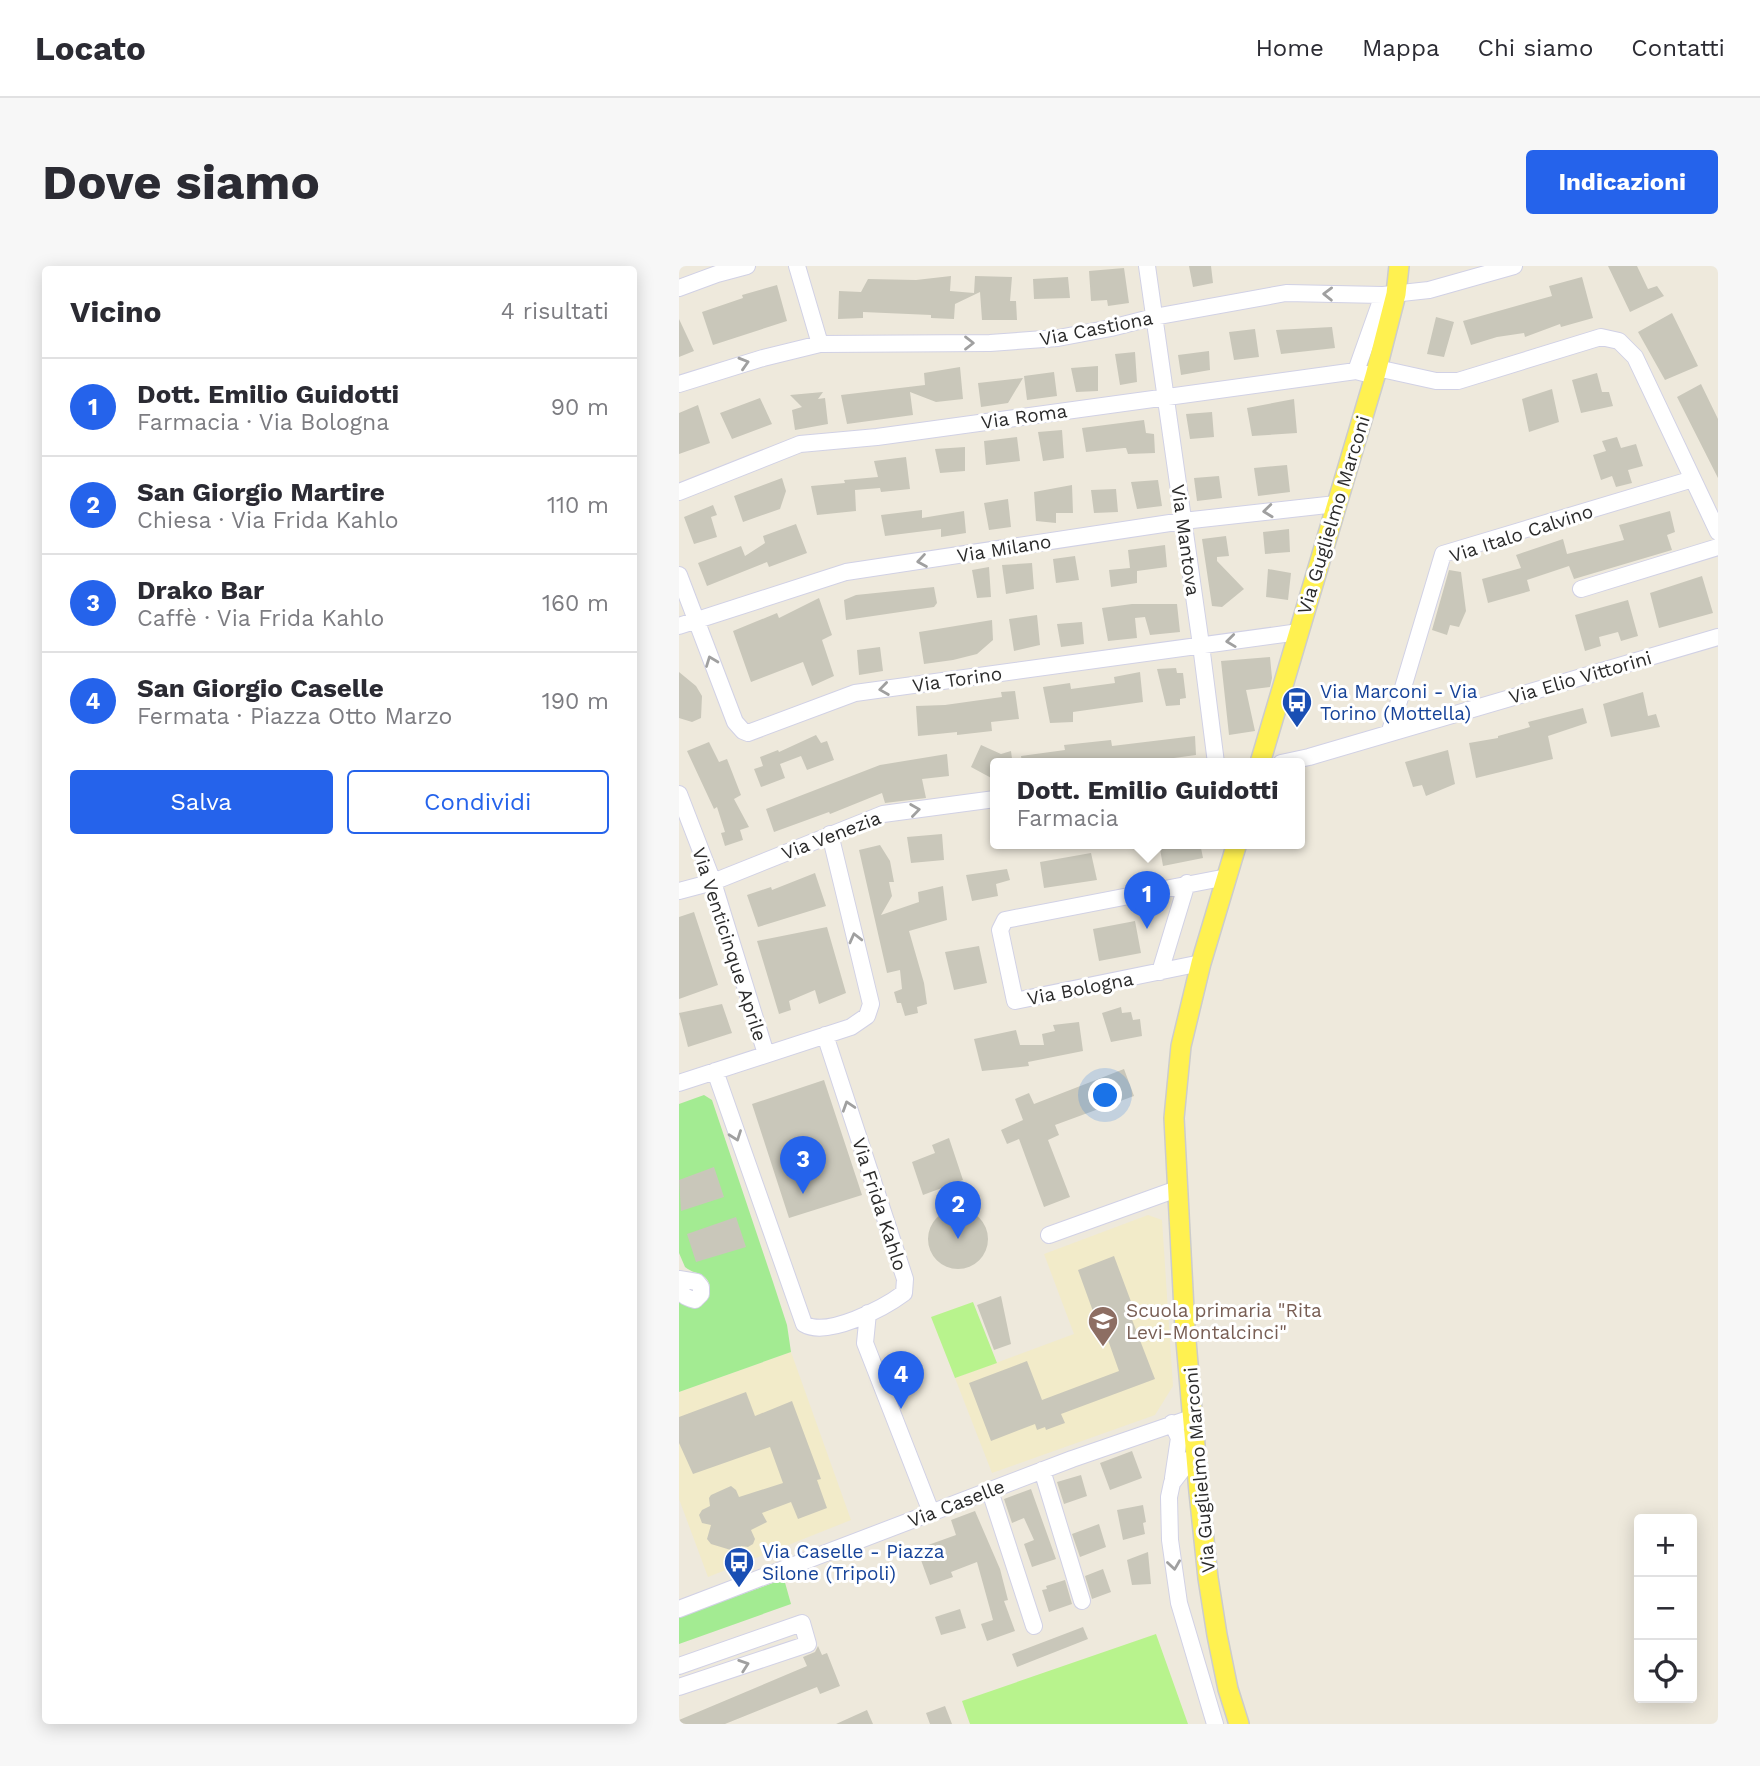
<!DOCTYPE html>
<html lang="it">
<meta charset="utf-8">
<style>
:root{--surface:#fff;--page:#f7f7f7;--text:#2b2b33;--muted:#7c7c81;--line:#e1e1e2;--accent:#2563eb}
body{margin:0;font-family:"Work Sans",sans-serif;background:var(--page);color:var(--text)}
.controls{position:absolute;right:21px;bottom:21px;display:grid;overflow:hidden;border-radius:7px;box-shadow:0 4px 18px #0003}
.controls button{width:63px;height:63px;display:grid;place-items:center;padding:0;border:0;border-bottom:2px solid var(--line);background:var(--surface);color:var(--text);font:35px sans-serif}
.you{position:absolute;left:427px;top:830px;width:24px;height:24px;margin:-18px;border:5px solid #fff;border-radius:50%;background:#1a73e8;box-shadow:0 0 0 10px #1a73e833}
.badge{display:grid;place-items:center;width:46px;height:46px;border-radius:50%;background:var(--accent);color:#fff;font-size:23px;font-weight:700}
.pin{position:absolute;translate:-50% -58px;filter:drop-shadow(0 2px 4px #0008)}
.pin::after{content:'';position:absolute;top:37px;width:24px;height:21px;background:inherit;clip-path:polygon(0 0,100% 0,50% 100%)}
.popup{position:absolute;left:311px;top:492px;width:315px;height:91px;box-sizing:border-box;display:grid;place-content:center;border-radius:7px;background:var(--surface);filter:drop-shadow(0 2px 5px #0005);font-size:23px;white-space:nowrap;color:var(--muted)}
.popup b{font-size:26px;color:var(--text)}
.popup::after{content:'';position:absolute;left:50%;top:100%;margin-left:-14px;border:14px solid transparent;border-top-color:var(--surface)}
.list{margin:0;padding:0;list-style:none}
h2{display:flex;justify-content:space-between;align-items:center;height:91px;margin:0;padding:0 28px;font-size:30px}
h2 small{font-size:23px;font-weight:400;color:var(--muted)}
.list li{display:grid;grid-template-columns:46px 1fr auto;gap:21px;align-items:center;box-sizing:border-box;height:98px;padding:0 28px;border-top:2px solid var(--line)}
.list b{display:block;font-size:26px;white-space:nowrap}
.list p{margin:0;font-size:23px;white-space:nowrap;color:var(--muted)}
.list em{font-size:23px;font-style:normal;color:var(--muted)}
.actions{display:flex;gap:14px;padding:21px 28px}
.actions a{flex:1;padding:16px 0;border:2px solid var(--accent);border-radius:7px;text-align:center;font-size:24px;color:var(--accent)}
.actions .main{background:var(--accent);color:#fff}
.icon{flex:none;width:38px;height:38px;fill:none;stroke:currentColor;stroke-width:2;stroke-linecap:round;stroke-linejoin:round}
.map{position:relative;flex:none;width:1039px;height:1458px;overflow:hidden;border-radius:7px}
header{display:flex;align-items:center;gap:42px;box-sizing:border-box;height:98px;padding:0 35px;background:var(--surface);border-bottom:2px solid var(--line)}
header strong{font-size:33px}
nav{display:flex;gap:38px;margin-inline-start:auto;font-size:24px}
.intro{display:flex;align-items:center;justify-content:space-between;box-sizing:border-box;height:168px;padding:0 42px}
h1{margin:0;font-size:49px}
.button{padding:18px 32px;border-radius:7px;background:var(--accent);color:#fff;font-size:24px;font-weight:700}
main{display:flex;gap:42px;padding:0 42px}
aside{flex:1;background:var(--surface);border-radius:7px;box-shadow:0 4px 18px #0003}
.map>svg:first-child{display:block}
.education{fill:#f2ebc9}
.green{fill:#a3eb92}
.pitch{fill:#b8f38d}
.building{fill:#c9c7ba}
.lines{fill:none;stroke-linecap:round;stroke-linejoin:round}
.minor-casing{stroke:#d1d1e5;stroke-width:18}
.major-casing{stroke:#ccc;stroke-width:22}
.minor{stroke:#fff;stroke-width:16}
.major{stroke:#fff150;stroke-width:19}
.oneway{stroke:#a0a0a0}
.labels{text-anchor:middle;stroke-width:6;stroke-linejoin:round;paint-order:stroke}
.street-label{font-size:19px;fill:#2b2b2b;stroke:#fff}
.transit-label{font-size:19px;fill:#164399;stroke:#fff;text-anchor:start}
.education-label{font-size:19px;fill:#785e54;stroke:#fff;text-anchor:start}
</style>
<header>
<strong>Locato</strong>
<nav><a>Home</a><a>Mappa</a><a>Chi siamo</a><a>Contatti</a></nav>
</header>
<div class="intro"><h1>Dove siamo</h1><a class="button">Indicazioni</a></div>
<main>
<aside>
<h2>Vicino<small>4 risultati</small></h2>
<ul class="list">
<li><span class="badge">1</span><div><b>Dott. Emilio Guidotti</b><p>Farmacia · Via Bologna</p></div><em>90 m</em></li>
<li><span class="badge">2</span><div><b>San Giorgio Martire</b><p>Chiesa · Via Frida Kahlo</p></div><em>110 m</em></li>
<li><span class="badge">3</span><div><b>Drako Bar</b><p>Caffè · Via Frida Kahlo</p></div><em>160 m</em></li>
<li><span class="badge">4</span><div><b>San Giorgio Caselle</b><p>Fermata · Piazza Otto Marzo</p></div><em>190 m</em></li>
</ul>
<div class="actions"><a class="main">Salva</a><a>Condividi</a></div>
</aside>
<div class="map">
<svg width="1039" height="1458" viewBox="0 0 1039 1458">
<rect width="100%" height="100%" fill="#eee9dc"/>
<!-- education -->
<path class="education" d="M469 949 483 954 494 1120 476 1149 313 1207 276 1112 395 1068 365 988Z
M112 1086 172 1254 29 1311 0 1233V1126Z"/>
<!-- green -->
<path class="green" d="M25 829 33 834 94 1016 108 1059 112 1086 0 1126V1036L14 1042C27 1036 39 1019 23 1009 17 1006 12 1006 6 1001L0 987V838Z
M105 1313 112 1338 0 1378V1351Z"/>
<!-- pitch -->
<path class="pitch" d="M294 1036 318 1097 276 1112 252 1051Z
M477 1368 509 1458H291L283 1435Z"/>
<!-- building -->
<path class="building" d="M510 0H532L534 17 514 21Z
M929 0H958L969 23 978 20 985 30 951 46Z
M445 2 450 37 429 40 428 34 412 35 410 5Z
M272 10 271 25 295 27 296 10 333 11 331 35H337L338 54H303L301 26 276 38 275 53 252 52V49L184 46V52L159 53 160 25 182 26 189 13 237 14Z
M389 11 391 32 355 33 354 13Z
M903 11 914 52 882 61 881 58 846 71 845 67 818 71 792 79 784 55 873 30 870 20Z
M98 19 108 55 34 79 23 46 64 32 63 29Z
M993 47 1019 100 986 114 959 66Z
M757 51 775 56 765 91 748 88Z
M0 53 15 85 0 91Z
M653 61 656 82 602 88 597 64Z
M576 63 580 91 555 94 550 66Z
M530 85 531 104 502 109 499 89Z
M456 86 458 116 441 119 436 88Z
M419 100V125L397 126 392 102Z
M281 101 284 133 257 136 231 126 234 149 168 158 162 129 246 119 245 107Z
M375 106 378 130 348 134 345 110Z
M918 107 923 126H930L934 140 902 147 893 114Z
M344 112 329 137 302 141 299 117Z
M1022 118 1039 153V212L998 131Z
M873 123 880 156 850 166 843 133Z
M144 126 139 133 146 132 149 158 116 164 113 144 123 141 111 129Z
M81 132 93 158 53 173 41 147Z
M615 133 618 167 573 170 568 142Z
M19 139 31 177 0 188V147Z
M533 146 535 171 511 173 507 148Z
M465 154 467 167 475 168 476 187 449 188 447 182H445L407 186 403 162Z
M383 164 385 192 364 195 359 166Z
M338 171 341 195 307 199 305 175Z
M938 171 942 182 957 178 964 200 949 204 953 217 937 221 933 210 922 214 914 189 927 185 923 175Z
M286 181V205L261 207 256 183Z
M227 191 231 223 202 226 201 222 176 224 177 245 138 249 132 220 166 217 165 214 199 211 195 195Z
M608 199 611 226 579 230 575 202Z
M540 210 543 232 518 235 515 212Z
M103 212 107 225 101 243 64 256 55 230Z
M479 214 483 240 458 243 452 216Z
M393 219 394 247H377V257L357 255 355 226Z
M437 223 439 246 415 247 412 224Z
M329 233 332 261 310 264 305 237Z
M34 239 38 249 32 251 38 271 15 278 5 251Z
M243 244V252L285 245 287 267 262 271V263L206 270 202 249Z
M991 245 996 266 988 269 993 284 895 313 890 300 848 314 851 325 809 337 803 313 842 302 837 289 884 273 888 288 945 274 940 259Z
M117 258 128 287 90 301 88 296 28 320 19 297 62 280 66 290 86 277 84 270Z
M610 263 611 286 586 288 584 266Z
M547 270 550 290 538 291V295L565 323 543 341 533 340 523 273Z
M486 279 488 301 458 305V317L432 321 430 304 451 302 449 284Z
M396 290 400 314 377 317 374 293Z
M353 297 355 323 327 328 323 299Z
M310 301 312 331 298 332 293 304Z
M589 303 612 307 609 334 587 331Z
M770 304 782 306 787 345 780 361 771 359 768 369 753 364Z
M1023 310 1034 347 980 362 971 327Z
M255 321 258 337 255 341 167 354 165 334 177 329Z
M140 332 153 369 143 374 155 410 133 420 124 396 72 416 54 365 98 347 100 352Z
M949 334 959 370 942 375 939 366 920 371 922 380 906 385 896 349Z
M453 338H498L501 366 471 369 466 351 456 352 458 372 429 375 423 342Z
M358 349 361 379 335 385 330 353Z
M313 354 314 374 298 388 274 394 245 398 240 366Z
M403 356 405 378 382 381 378 358Z
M201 381 204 405 180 409 178 384Z
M591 391 593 412 591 421 567 424 576 465 550 469 542 395Z
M497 402 498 407H504L507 432 501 433V439L487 440 478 403Z
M0 406 17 420 23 430 22 452 13 456 0 452Z
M461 406 464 436 394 446V456L371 457 364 421 391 417 392 423 436 417 435 411Z
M336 425 340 453 312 456 313 465 278 469V466L239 470 237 440 266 439 323 431 322 426Z
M964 426 969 450 977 448 981 461 932 471 924 438Z
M904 442 908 457 869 470 874 493 797 512 790 477 819 472V470L851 461 849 456Z
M137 469 142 477 148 475 155 494 128 504 122 490 101 498 106 512 82 521 75 503 84 500 81 491 99 484 100 486Z
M516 470 517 489 458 497H343L342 490 386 484 385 479 432 474 433 480Z
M30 476 40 496 48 493 62 529 55 533 70 561 61 564 64 574 46 580 42 567 46 566 38 541 35 543 8 485Z
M302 479 322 488 332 485 333 493 340 497H316V514L292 501Z
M769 484 776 518 747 530 743 519 734 521 726 496Z
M268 488 270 510 243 513 247 532 206 537 203 527 151 548 150 546 95 566 87 543 201 499Z
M263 568 265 594 232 597 228 571Z
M480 577H521L524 592 484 600Z
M201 579 211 595 215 616H210L213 630 202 649 240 636 239 626 264 620 268 654 230 665 245 717 248 738 238 741 239 747 226 750 222 737H218L215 726 223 723 221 704 208 707 180 584Z
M412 587 418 614 365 622 361 596Z
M328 603 331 614 317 618 319 630 293 635 287 609Z
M136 607 147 640 79 661 68 629 92 621 93 624Z
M15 646 39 719 0 733V651Z
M456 655 462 687 420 695 414 663Z
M148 661 167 727 140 738 136 724 110 735 112 744 100 748 78 675Z
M300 680 308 717 275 724 266 686Z
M43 738 53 767 9 781 0 747Z
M442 741 443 747 452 746 454 754 461 753 463 770 432 776 423 747Z
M400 756 404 785 349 796 350 800 303 805 295 773 337 764 341 779H365L363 768 376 765 374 759Z
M445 803 455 830 376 859 380 869 369 874 391 931 365 941 340 873 328 878 322 864 344 854 336 833 350 827 355 838Z
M145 814 183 929 110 952 73 838Z
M270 872 284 914 244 929 233 896 256 887 253 879Z
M35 901 45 931 2 945 0 914Z
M249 973a30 30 0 1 1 60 0a30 30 0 1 1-60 0Z
M57 951 67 981 17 996 8 968Z
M435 990 457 1049 452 1051 476 1113 382 1148 386 1157 367 1164 366 1161 358 1164 356 1158 312 1175 290 1117 348 1095 363 1134 440 1105 424 1060 420 1062 399 1004Z
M322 1030 332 1078 315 1084 298 1039Z
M67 1126 76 1150 113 1135 142 1213 138 1214 148 1242 119 1253 112 1236 83 1247 88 1256 72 1264 76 1273 74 1278 69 1281 62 1280 60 1284 55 1285 32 1278 28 1273 32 1259 23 1257 20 1249 23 1244 31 1240 30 1232 32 1229 52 1220 57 1224 60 1231 104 1217 91 1181 14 1208 0 1177V1151Z
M453 1185 463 1212 431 1224 421 1197Z
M402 1209 408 1230 385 1238 378 1216Z
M352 1223 377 1293 353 1301 345 1278 355 1274 345 1252 333 1257 325 1233Z
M464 1239 467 1256 464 1257 466 1268 444 1274 438 1244Z
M296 1245 321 1303 329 1334 325 1335 336 1365 308 1375 302 1358 314 1354 298 1296 272 1306 274 1311 251 1319 238 1283 277 1269 272 1254Z
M420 1258 427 1281 401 1291 393 1268Z
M469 1286 472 1318 453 1319 448 1294Z
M424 1303 432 1326 413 1333 406 1310Z
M386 1314 393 1338 370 1346 363 1324 368 1323 367 1320Z
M281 1343 287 1362 262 1369 256 1351Z
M404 1361 409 1373 338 1401 333 1388Z
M139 1380 143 1389 148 1387 161 1420 141 1428 138 1421 46 1458H0V1454L128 1400 124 1391 136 1386Z
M266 1440 273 1458H251L247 1447Z
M188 1444 194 1458H157Z"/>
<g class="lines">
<!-- minor casing -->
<g class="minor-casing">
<path id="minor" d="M118 0 141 78
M468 0 522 379 537 497
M0 22 38 8 68 0
M698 102 757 115H779L922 71 940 75 956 91 1039 266
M677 105 704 29
M0 118 84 92 141 78 311 77 379 72 432 62 475 51 607 27 704 29 750 24 835 0
M0 226 121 178 198 171 677 105 696 110
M0 309 56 456 64 465 69 467 176 427 620 366
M902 323 1039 281
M0 360 167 306 504 255 657 238
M711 465 764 288 1014 213
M602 497 630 491 1039 371
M0 528 34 616 87 788
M0 625 34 616 204 548 316 533
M522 697 336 735 321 664 326 654 548 611
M481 706 508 617
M36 805 125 1058C148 1072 205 1042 225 1027L226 1013 146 769
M0 817 172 761 188 750 192 738 151 568
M370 969 498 923
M0 1013 18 1016 22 1021V1028L16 1034C4 1031 2 1028 0 1017
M189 1047 186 1077 252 1246
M493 1157 500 1172 494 1212
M517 1186 493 1217 490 1231 491 1274 500 1337 536 1458
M363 1204 403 1335
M311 1225 355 1360
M0 1343 393 1193 515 1151
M0 1400 123 1357 129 1378 0 1421"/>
</g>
<!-- major casing -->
<g class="major-casing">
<path id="major" d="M581 497 696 110 717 28 720 0
M558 577 522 697 502 780 495 852 506 1063 520 1226 529 1312 538 1369 549 1423 560 1458"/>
</g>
<!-- minor -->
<use href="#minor" class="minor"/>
<!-- major -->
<use href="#major" class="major"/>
</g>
<!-- one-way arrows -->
<defs><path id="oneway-chevron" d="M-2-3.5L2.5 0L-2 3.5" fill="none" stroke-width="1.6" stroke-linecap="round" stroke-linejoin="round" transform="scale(1.75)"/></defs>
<g class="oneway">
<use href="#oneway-chevron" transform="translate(649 28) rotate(-179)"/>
<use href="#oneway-chevron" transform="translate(290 77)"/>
<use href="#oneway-chevron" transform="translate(65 97) rotate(-17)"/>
<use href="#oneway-chevron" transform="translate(589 245) rotate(174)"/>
<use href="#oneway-chevron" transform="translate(243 295) rotate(171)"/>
<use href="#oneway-chevron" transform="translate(552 375) rotate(173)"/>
<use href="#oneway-chevron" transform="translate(32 395) rotate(-111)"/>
<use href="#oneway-chevron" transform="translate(205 423) rotate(172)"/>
<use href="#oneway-chevron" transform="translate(236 544) rotate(-8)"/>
<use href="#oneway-chevron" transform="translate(176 672) rotate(-104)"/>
<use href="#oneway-chevron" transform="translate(169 840) rotate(-108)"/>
<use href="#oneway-chevron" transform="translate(57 870) rotate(70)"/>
<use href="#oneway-chevron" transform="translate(495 1299) rotate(82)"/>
<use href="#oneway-chevron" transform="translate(65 1399) rotate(-19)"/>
</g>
<!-- icons -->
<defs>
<g id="bus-pin" transform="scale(1.575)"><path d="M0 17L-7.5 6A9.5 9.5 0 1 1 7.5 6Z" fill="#1a4fb4" stroke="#fff"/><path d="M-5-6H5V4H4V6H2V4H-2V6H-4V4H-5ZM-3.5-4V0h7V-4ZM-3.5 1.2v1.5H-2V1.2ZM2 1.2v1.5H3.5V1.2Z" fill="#fff"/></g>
<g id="school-pin" transform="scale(1.575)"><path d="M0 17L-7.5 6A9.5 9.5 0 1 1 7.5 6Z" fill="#8d6e63" stroke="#fff"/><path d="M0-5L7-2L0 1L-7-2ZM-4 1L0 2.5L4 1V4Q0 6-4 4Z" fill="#fff"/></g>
</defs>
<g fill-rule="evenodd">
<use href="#bus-pin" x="618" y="436"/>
<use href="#school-pin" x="424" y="1055"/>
<use href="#bus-pin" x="60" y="1296"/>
</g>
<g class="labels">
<!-- street labels -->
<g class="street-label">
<text transform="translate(417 62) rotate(-11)" y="7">Via Castiona</text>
<text transform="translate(345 150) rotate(-8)" y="7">Via Roma</text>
<text transform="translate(654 249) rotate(-73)" y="7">Via Guglielmo Marconi</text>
<text transform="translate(842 267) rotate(-18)" y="7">Via Italo Calvino</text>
<text transform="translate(507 274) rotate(82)" y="7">Via Mantova</text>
<text transform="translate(325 282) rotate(-9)" y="7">Via Milano</text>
<text transform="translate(901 411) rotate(-16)" y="7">Via Elio Vittorini</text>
<text transform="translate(278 413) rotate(-8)" y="7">Via Torino</text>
<text transform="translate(152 569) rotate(-21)" y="7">Via Venezia</text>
<text transform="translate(51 678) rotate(72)" y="7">Via Venticinque Aprile</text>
<text transform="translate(401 722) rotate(-11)" y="7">Via Bologna</text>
<text transform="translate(201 938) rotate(72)" y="7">Via Frida Kahlo</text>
<text transform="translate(520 1204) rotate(-95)" y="7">Via Guglielmo Marconi</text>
<text transform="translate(277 1237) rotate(-21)" y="7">Via Caselle</text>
</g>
<!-- transit labels -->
<g class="transit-label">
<text x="641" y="432">Via Marconi - Via<tspan x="641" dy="22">Torino (Mottella)</tspan></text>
<text x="83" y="1292">Via Caselle - Piazza<tspan x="83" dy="22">Silone (Tripoli)</tspan></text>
</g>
<!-- education labels -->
<g class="education-label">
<text x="447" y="1051">Scuola primaria "Rita<tspan x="447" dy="22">Levi-Montalcinci"</tspan></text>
</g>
</g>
</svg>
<div class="controls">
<button>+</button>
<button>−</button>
<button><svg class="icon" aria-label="locate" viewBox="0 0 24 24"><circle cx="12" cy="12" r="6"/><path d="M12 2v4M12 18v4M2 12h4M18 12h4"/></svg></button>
</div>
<div class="you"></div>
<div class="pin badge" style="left:468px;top:663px">1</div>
<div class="popup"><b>Dott. Emilio Guidotti</b>Farmacia</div>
<div class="pin badge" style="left:279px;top:973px">2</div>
<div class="pin badge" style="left:124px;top:928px">3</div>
<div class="pin badge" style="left:222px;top:1143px">4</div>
</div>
</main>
